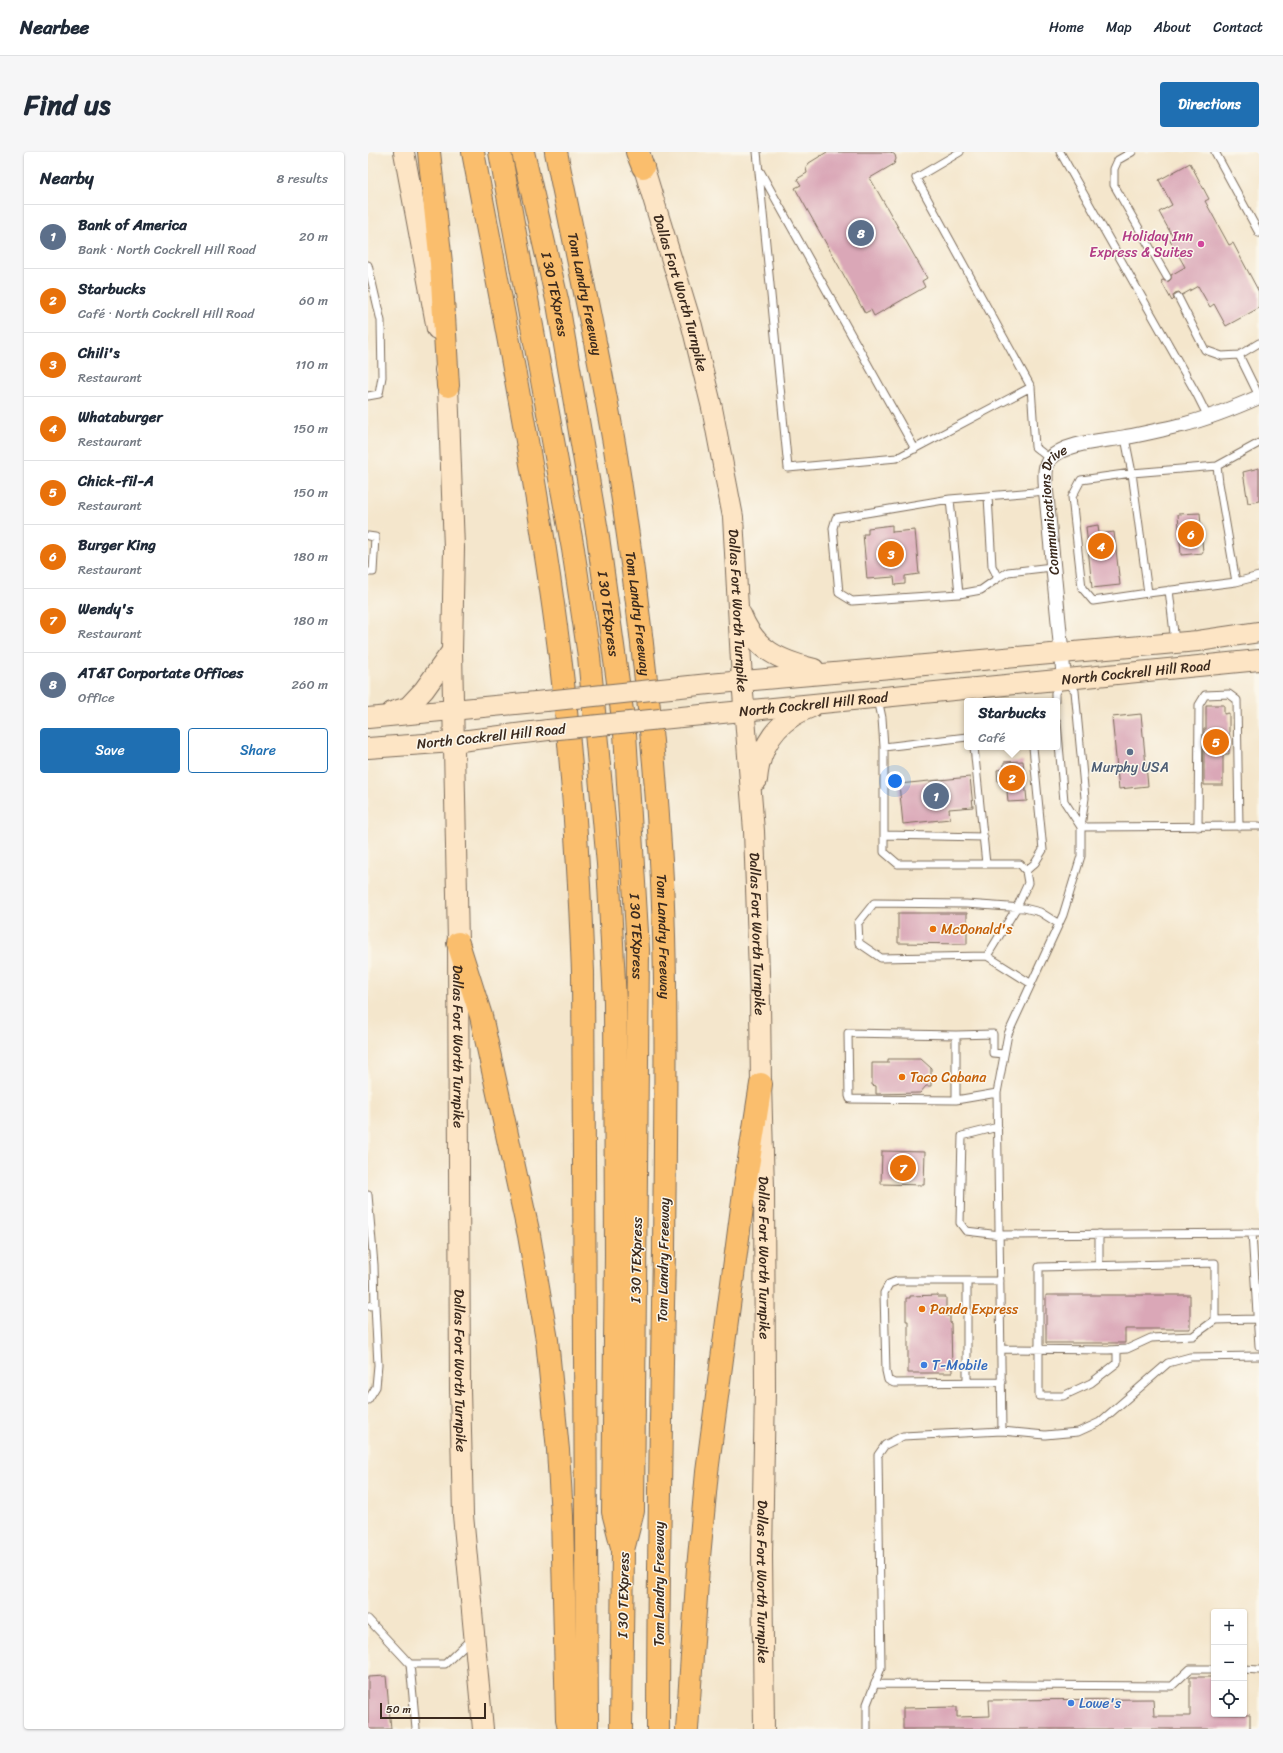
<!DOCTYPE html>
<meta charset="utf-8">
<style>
:root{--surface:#fff;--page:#f6f6f7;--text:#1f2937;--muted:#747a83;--line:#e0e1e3;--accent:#1f6fb2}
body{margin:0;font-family:Sriracha,sans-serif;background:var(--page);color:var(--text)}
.controls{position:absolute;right:12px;bottom:12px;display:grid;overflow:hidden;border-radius:4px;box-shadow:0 1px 3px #0004}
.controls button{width:36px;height:36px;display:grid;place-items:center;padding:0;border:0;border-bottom:1px solid var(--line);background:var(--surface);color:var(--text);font:20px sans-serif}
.scale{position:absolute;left:12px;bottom:10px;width:106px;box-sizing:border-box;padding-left:4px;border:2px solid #3b2a1e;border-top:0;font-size:11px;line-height:14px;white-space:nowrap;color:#3b2a1e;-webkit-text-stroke:3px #fbf7ec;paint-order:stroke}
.you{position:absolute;left:527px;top:629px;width:14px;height:14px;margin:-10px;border:3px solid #fff;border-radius:50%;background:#1a73e8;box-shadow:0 0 0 6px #1a73e833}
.badge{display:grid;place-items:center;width:26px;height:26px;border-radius:50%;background:var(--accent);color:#fff;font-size:13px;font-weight:700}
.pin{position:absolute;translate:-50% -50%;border:2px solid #fff;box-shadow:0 1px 4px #0006}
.popup{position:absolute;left:596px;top:546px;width:96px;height:52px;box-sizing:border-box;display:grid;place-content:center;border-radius:4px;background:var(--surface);filter:drop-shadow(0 1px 3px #0005);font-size:13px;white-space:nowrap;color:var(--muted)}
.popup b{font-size:15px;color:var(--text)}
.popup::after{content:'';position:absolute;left:50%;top:100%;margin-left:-8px;border:8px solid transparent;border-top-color:var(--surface)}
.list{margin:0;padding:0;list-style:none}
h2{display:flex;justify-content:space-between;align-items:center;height:52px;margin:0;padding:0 16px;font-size:17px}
h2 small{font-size:13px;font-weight:400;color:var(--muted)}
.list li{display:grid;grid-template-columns:26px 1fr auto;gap:12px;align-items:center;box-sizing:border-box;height:64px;padding:0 16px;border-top:1px solid var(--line)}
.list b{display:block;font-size:15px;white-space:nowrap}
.list p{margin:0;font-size:13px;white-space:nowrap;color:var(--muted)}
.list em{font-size:13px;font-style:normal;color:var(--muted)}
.actions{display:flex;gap:8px;padding:12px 16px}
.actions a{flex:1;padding:9px 0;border:1px solid var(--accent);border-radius:4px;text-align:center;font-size:14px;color:var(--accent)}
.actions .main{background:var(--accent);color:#fff}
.icon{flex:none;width:22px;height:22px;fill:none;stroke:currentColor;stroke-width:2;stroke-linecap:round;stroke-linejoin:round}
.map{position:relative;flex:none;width:891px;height:1577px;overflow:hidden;border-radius:4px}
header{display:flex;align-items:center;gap:24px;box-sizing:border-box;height:56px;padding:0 20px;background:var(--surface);border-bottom:1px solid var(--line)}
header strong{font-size:19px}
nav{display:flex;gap:22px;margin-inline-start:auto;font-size:14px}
.intro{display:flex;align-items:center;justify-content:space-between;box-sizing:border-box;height:96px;padding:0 24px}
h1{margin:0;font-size:28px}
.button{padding:10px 18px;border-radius:4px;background:var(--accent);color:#fff;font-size:14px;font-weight:700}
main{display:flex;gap:24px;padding:0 24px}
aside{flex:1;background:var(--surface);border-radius:4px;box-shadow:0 1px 3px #0004}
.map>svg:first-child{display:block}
.building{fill:#daa7b7}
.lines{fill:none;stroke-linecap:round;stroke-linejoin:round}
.lane-casing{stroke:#7c6c5b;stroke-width:9}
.street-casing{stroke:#7c6c5b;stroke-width:16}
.secondary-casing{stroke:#7c6c5b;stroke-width:22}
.highway-casing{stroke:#7c6c5b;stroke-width:24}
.lane{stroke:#fff;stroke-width:7}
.street{stroke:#fff;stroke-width:14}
.secondary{stroke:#fde5c5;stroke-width:20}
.highway{stroke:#fabe6d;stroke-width:22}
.secondary-bridge-casing{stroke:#7c6c5b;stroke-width:22;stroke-linecap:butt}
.secondary-bridge{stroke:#fde5c5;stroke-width:20}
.hotel-dot{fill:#d1479c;stroke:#fbf7ec;stroke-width:1.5}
.service-dot{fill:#5c6f8a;stroke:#fbf7ec;stroke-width:1.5}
.food-dot{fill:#e8710a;stroke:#fbf7ec;stroke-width:1.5}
.shop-dot{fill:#3f7fe0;stroke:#fbf7ec;stroke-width:1.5}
.labels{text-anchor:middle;stroke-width:3;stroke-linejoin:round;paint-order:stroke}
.hotel-label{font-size:14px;fill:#b23c85;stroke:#fbf7ec;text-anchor:end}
.street-label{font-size:14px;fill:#3b2a1e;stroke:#fbf7ec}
.service-label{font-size:14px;fill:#4e5e75;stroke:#fbf7ec}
.food-label{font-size:14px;fill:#c56008;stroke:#fbf7ec;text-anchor:start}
.shop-label{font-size:14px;fill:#366cbe;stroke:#fbf7ec;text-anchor:start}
</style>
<header>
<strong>Nearbee</strong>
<nav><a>Home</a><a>Map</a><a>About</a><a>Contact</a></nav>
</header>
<div class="intro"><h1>Find us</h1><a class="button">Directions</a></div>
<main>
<aside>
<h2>Nearby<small>8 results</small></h2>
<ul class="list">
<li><span class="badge" style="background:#5c6f8a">1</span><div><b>Bank of America</b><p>Bank · North Cockrell Hill Road</p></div><em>20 m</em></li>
<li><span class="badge" style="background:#e8710a">2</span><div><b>Starbucks</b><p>Café · North Cockrell Hill Road</p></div><em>60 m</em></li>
<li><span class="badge" style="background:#e8710a">3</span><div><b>Chili's</b><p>Restaurant</p></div><em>110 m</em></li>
<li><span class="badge" style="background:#e8710a">4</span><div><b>Whataburger</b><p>Restaurant</p></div><em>150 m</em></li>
<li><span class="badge" style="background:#e8710a">5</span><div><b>Chick-fil-A</b><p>Restaurant</p></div><em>150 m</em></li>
<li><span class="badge" style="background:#e8710a">6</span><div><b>Burger King</b><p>Restaurant</p></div><em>180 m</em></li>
<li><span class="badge" style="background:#e8710a">7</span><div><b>Wendy's</b><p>Restaurant</p></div><em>180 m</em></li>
<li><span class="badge" style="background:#5c6f8a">8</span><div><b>AT&amp;T Corportate Offices</b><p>Office</p></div><em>260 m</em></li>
</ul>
<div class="actions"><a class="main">Save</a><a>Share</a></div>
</aside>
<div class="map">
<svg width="891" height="1577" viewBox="0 0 891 1577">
<rect width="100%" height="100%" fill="#fbf7ec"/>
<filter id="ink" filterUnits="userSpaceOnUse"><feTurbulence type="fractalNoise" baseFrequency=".025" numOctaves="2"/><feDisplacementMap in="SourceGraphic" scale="8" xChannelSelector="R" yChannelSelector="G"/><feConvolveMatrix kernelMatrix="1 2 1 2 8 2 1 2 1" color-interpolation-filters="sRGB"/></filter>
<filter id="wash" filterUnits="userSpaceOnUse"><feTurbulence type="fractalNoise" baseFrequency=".012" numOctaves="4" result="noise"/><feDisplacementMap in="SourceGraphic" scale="16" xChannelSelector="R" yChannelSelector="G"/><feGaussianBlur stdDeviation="0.9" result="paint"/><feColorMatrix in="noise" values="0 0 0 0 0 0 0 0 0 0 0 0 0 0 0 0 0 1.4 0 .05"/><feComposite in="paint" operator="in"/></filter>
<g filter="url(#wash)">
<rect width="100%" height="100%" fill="#f4e6cc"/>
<g id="blocks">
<!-- building -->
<path class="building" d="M459 0H523L527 3 528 7 526 12 502 26 559 126 554 129 557 135 506 164 503 158 497 161 427 36 433 33 429 27 439 21 438 16 441 11Z
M822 11 841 47 837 49 861 93 865 91 891 140V156L858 174 846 152 842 155 830 134 814 143 811 140 807 141 805 144 806 147 804 149 793 129 795 128 797 129H801L803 127V123L817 115 802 88 806 87 791 60 804 53 791 28Z
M891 316V349L880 351 875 320Z
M832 361 835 401 813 403 810 362Z
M524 373V380L547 378 551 422 537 424V432L527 433 526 425 499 427 495 382H500V376Z
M730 373 731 382 746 380 752 433 724 436 718 375Z
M838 553H856V562L861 561V602H855V633H836V577H838Z
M773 562 780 634 751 637 744 565Z
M655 609 659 649 640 650 638 628 630 629 629 618 636 617V610Z
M602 625 605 655 581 657 582 667 535 672 531 632Z
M530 761H599V792L530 791Z
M520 907H553L563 916V934H558L552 941 508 942V934L504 933V911H520Z
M514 999 557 1000 556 1033 513 1032Z
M570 1143V1145H578V1164H582V1171H583L584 1221H540V1169H538V1146H542V1144Z
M678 1143H822V1177H757V1191H678Z
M18 1524 23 1577H0V1525Z
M822 1525H846V1562L882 1563V1577H535V1556L589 1555V1565L622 1564 621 1548 785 1547 786 1564H822Z"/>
</g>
</g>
<g filter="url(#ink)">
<use href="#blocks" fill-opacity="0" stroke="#7c6c5b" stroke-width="1"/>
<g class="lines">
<!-- lane casing -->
<g class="lane-casing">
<path id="lane" d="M389 0 420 316 529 306 663 235 667 295 682 307
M592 0 548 26 663 235
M692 0 828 241 840 265
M764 0 750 8 746 17V33L799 125
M847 0 891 81
M392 19 547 297
M0 113 13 169 14 225 11 242 0 244
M810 145 837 198 854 204 871 203
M891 191 871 203 891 244
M757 286 764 321 780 441 868 430 891 424
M678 339 582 347 468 366 465 376 471 441 484 449 591 442 613 438 630 426 640 420 684 415
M620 344 624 414 630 426
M582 347 591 442
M0 384 7 385 5 420H0
M868 430 851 331 849 314 891 291
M801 438 807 490
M780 441 725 449 714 436 704 345 713 328 764 321 849 314
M510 547 514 566 516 595V700L530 712H652L658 719 660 731 649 755 619 804
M687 549V541L693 531
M689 570 696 649 713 675
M516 595 599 585
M606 595 618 712
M713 675 891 674
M830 675 831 553 837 543 861 542 869 548 871 675
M516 683 616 685
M658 719 667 711 675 698 665 595
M662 831 619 804 513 806 491 791 490 771 506 751 598 752 656 756 672 760 691 772
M629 941 588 948V883L625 882V901L636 902
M588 948 482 947 481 944 480 881 588 883
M630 975 594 984 592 1071 598 1079 632 1083 891 1081
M0 1043 6 1113 7 1153 0 1154
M884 1081 891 1194
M731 1114V1082
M632 1129H529L521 1132 516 1141 518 1219 520 1228 526 1231 634 1230
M847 1168 889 1167
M633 1197 740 1198 759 1197 783 1186 825 1184 847 1168V1111L671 1115V1244H695L723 1231 749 1211V1198
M599 1230V1130
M0 1248 8 1235 10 1213 7 1153
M634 1279 629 941 640 882 695 763 713 704V675L717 646 707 539 700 530
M0 1467 42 1512 48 1577
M42 1512H77L104 1486
M876 1517 891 1518
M507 1532 804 1534 822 1517H846
M499 1577V1552L513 1516 510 1303 517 1293 535 1284 634 1279 677 1283 710 1280 732 1270 800 1211 822 1205 891 1204"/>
</g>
<!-- street casing -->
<g class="street-casing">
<g id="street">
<path id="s1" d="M696 527 678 339C678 329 675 315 682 307 697 290 737 289 758 285 776 282 795 277 814 273 841 266 866 256 891 245"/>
</g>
</g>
<!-- secondary casing -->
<g class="secondary-casing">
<g id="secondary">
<path d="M36 0 69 177"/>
<path id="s2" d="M271 0 324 174 344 256 365 365 374 528 386 679 392 850 393 932 396 1035 397 1237 394 1403 396 1577"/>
<path id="s3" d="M77 218 80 234 86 396 84 499 90 791 92 1237 95 1363 115 1577"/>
<path d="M373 462C387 498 411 508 446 517"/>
<path d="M341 532 830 489 891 480"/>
<path d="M24 560 40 555 56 538 84 499"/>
<path id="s4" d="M344 562 891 508"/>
<path d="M0 566 178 549"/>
<path d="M0 596 85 590 180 578"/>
<path d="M389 628C392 593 410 567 444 555"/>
</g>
</g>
<!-- highway casing -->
<g class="highway-casing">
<g id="highway">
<path d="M61 0 73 111 80 234"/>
<path d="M105 0C137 170 172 341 193 513 205 615 211 718 215 820L219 1577"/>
<path d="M132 0 205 397 221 504 240 712 247 850 248 1103 245 1360 254 1395"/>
<path id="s5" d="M155 0 190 152 230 385 257 581 270 797 265 1359 255 1398 253 1577"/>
<path id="s6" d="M188 0C208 99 230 197 247 297 269 433 285 571 293 709 300 839 297 969 296 1099 293 1258 290 1418 290 1577"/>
<path d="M269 0 275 15"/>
<path d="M90 791 113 864 161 1083 179 1188 190 1298 194 1364 199 1568 201 1577"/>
<path d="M319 1577 330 1416 339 1320 377 1033 393 932"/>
</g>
</g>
<!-- lane -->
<use href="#lane" class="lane"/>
<!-- street -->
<use href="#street" class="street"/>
<!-- secondary -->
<use href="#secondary" class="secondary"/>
<!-- highway -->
<use href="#highway" class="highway"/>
<!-- secondary-bridge casing -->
<g class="secondary-bridge-casing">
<path id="secondary-bridge" d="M178 549 341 532
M180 578 344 562"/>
</g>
<!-- secondary-bridge -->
<use href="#secondary-bridge" class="secondary-bridge"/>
</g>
</g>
<!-- markers -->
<circle class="hotel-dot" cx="833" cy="92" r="4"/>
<circle class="service-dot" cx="762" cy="600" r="4"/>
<g class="food-dot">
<circle cx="565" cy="777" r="4"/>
<circle cx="534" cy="925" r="4"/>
<circle cx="554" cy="1157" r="4"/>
</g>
<g class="shop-dot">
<circle cx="556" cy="1213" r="4"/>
<circle cx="703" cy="1551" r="4"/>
</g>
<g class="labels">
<!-- hotel labels -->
<g class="hotel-label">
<text x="825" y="89">Holiday Inn<tspan x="825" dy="16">Express &amp; Suites</tspan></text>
</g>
<!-- street labels -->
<g class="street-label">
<text dy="5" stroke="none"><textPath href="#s2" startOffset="147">Dallas Fort Worth Turnpike</textPath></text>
<text dy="5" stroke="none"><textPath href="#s5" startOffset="146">I 30 TEXpress</textPath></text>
<text dy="5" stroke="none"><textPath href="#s6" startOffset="145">Tom Landry Freeway</textPath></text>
<text dy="5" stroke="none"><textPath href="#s1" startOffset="173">Communications Drive</textPath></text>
<text dy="5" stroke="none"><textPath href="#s2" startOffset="471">Dallas Fort Worth Turnpike</textPath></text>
<text dy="5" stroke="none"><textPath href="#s6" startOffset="469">Tom Landry Freeway</textPath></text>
<text dy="5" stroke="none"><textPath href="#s5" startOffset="470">I 30 TEXpress</textPath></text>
<text dy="5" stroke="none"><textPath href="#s4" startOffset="426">North Cockrell Hill Road</textPath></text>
<text dy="5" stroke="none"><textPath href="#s4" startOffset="102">North Cockrell Hill Road</textPath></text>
<text transform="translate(123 584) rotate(-6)" y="5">North Cockrell Hill Road</text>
<text dy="5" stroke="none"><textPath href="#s2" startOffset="795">Dallas Fort Worth Turnpike</textPath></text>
<text dy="5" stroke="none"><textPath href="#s5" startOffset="794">I 30 TEXpress</textPath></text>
<text dy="5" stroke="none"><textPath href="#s6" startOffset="793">Tom Landry Freeway</textPath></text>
<text dy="5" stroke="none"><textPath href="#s3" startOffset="677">Dallas Fort Worth Turnpike</textPath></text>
<text dy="5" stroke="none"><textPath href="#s2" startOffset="1119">Dallas Fort Worth Turnpike</textPath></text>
<text transform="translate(268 1108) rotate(-89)" y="5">I 30 TEXpress</text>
<text transform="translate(295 1108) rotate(-89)" y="5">Tom Landry Freeway</text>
<text dy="5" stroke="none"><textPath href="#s3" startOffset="1001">Dallas Fort Worth Turnpike</textPath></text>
<text dy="5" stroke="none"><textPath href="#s2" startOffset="1443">Dallas Fort Worth Turnpike</textPath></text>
<text transform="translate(291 1432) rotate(-90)" y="5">Tom Landry Freeway</text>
<text transform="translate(255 1443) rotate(-89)" y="5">I 30 TEXpress</text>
</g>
<!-- service labels -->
<g class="service-label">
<text x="762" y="620">Murphy USA</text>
</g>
<!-- food labels -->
<g class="food-label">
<text x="573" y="782">McDonald's</text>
<text x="542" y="930">Taco Cabana</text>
<text x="562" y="1162">Panda Express</text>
</g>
<!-- shop labels -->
<g class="shop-label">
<text x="564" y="1218">T-Mobile</text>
<text x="711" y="1556">Lowe's</text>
</g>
</g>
</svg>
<div class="controls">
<button>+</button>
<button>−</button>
<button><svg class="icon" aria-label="locate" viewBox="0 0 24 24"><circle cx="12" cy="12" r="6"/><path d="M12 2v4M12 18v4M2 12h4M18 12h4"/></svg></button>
</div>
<div class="scale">50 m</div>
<div class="you"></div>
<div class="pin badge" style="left:568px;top:644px;background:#5c6f8a">1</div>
<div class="pin badge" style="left:644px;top:626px;background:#e8710a">2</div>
<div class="popup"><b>Starbucks</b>Café</div>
<div class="pin badge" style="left:523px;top:402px;background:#e8710a">3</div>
<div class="pin badge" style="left:733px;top:394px;background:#e8710a">4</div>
<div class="pin badge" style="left:848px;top:590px;background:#e8710a">5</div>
<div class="pin badge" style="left:823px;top:382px;background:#e8710a">6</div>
<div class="pin badge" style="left:535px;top:1016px;background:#e8710a">7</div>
<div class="pin badge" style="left:493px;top:81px;background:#5c6f8a">8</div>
</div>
</main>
